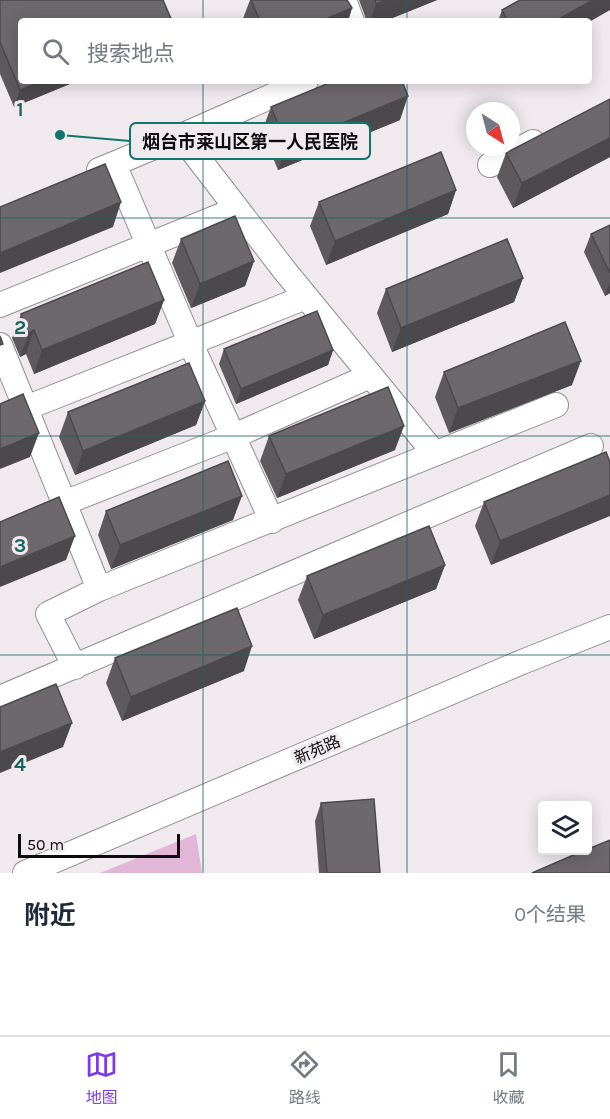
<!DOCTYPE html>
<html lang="zh">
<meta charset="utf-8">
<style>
:root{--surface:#fff;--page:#f2f2f3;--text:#1f2937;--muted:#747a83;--line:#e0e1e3;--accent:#7c3aed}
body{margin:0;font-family:Karla,"Noto Sans SC",sans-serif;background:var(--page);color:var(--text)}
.controls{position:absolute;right:18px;bottom:18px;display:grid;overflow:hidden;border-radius:6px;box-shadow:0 3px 15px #0003}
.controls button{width:54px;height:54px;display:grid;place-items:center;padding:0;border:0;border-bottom:2px solid var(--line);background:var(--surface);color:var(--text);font:30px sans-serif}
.compass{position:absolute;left:466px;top:102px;width:54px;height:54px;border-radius:50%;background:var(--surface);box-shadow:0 3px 15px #0003;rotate:144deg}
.scale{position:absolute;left:18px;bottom:15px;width:162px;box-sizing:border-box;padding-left:6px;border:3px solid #0d0b0c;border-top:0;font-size:16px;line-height:21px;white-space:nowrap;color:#0d0b0c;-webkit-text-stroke:4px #f0eaee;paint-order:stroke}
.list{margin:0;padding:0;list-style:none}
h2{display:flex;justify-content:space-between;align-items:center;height:78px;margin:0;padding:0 24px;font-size:26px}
h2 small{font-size:20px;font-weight:400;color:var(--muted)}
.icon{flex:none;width:33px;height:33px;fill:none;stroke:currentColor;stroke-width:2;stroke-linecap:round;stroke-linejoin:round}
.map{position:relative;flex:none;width:610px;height:873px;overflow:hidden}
.search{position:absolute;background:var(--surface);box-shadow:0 3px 15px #0003;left:18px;right:18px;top:18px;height:66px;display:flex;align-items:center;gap:15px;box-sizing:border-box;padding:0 21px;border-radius:6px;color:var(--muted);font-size:22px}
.sheet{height:162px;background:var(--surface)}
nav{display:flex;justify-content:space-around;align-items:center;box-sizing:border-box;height:84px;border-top:2px solid var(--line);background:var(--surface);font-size:16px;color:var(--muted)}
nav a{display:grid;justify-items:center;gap:3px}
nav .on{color:var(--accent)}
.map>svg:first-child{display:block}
.green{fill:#e2b6d6}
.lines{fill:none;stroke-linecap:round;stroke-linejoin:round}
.minor-casing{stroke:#948e92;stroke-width:26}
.minor{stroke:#fff;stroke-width:24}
.wall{fill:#5e595d}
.shaded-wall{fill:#4c494c}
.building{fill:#6d686c;stroke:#4c494c;stroke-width:1.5}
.grid{fill:none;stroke:#176562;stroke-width:1.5;stroke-opacity:0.55}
.labels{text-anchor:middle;stroke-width:6;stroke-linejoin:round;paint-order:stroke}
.street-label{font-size:16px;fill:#0d0b0c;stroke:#f0eaee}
.grid-label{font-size:20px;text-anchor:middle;font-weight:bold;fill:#176562;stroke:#f0eaee;stroke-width:6;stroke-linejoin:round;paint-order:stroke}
.leader{fill:none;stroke:#0f766e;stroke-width:2}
.callout-dot{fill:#0f766e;stroke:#f0eaee;stroke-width:2}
.callout{fill:#f0eaee;stroke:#0f766e;stroke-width:2}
.callout-label{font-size:18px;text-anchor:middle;font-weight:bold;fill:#0d0b0c}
</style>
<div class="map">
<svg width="610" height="873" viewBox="0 0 610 873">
<rect width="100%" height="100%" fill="#f0eaee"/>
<!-- green -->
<path class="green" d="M196 834 202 873H100Z"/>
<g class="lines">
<!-- minor casing -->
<g class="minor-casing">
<path id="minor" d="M344 0 352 21
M181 136 285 271 435 454
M114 164 190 342 272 521
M490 165 533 142
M99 170 181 136 306 81
M0 305 237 209
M0 345 99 589
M26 408 306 297
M64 503 234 436 370 376
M75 667 48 614 99 589 556 405
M0 698 591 446
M25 873 522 662 610 627"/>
</g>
<!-- minor -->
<use href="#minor" class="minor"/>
</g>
<!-- wall -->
<path class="wall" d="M0 0 21 81H77L14 107 0 74Z
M250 0H347L352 8 348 21H242Z
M359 0H437L385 21H366L365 16Z
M502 10 508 21H498Z
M610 99V157L513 208 497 177 506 153Z
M271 107 400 120 278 170 262 131Z
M456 190 448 214 326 265 310 226 319 202Z
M610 225V293L605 296 584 252 591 234Z
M181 239 254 261 245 286 191 308 172 263Z
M523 278 514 302 392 352 377 313 386 289Z
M164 300 155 324 34 374 26 354 20 357 12 338 21 314Z
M224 349 333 350 328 365 236 404 219 364Z
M444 372 572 385 449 433 435 397Z
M205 401 196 425 75 475 59 437 68 412Z
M269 436 395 450 277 498 260 461Z
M606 452 491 565 475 526 484 502Z
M106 511 233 520 111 569 98 535Z
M445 565 436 589 314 639 298 600 307 576Z
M115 658 244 671 122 721 106 683Z
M321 803 380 873H319L315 821Z"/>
<!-- shaded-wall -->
<path class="shaded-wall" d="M386 0H437L385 21H370L376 4Z
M593 0H610V10L589 22 555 21Z
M352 8 348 21H321Z
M42 81H77L14 107 20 90Z
M408 96 400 120 278 170 287 146Z
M610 138V157L513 208 522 183Z
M456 190 448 214 326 265 335 241Z
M121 202 113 227 0 273V253Z
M254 261 245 286 191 308 200 284Z
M523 278 514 302 392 352 401 328Z
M610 282V293L605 296Z
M164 300 155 324 34 374 42 350Z
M34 330 26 354 20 357 29 333Z
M333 350 328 365 236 404 241 389Z
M581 361 572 385 449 433 458 408Z
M205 401 196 425 75 475 83 451Z
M404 426 395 450 277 498 286 474Z
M39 433 30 457 0 469V449Z
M610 495V516L491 565 500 541Z
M242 496 233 520 111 569 120 545Z
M75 536 66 560 0 587V567Z
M445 565 436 589 314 639 323 615Z
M252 646 244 671 122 721 131 697Z
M72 723 63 747 0 773V752Z"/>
<!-- building -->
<path class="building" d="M0 0H163L172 21H21V81H42L20 90 0 42Z
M251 0H347L352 8 321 21H260Z
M375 0H386L376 4Z
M520 0H593L555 21H508L502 10Z
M334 81H402L408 96 287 146 271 107Z
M610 99V138L522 183 506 153Z
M441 152 456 190 335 241 319 202Z
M105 164 121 202 0 253V207Z
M235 216 254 261 200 284 181 239Z
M610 225V273L591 234Z
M507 239 523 278 401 328 386 289Z
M148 262 164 300 42 350 34 330 29 333 21 314Z
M317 311 333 350 241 389 224 349Z
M565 322 581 361 458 408 444 372Z
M0 336 3 344 0 345Z
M189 363 205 401 83 451 68 412Z
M388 387 404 426 286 474 269 436Z
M23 394 39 433 0 449V404Z
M606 452 610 462V495L500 541 484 502Z
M228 461 242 496 120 545 106 511Z
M59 497 75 536 0 567V522Z
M429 526 445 565 323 615 307 576Z
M237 608 252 646 131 697 115 658Z
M56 684 72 723 0 752V707Z
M374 799 380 873H327L321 803Z
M610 840V873H532L585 850H588V849Z"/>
<!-- grid -->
<path class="grid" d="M203 0V21M407 0V21M203 81V873M407 81V873M0 218H610M0 436H610M0 655H610"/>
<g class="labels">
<!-- street labels -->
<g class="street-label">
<text transform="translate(317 749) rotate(-23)" y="6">新苑路</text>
</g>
</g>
<g class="grid-label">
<text x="20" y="116">1</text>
<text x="20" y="334">2</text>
<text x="20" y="552">3</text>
<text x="20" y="771">4</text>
</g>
<!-- callouts -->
<path class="leader" d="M60 135L130 141"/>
<circle class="callout-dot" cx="60" cy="135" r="6"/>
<rect class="callout" x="130" y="123" width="240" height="36" rx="6"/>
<g class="callout-label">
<text x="250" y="148">烟台市莱山区第一人民医院</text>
</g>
</svg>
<div class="controls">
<button><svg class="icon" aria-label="layers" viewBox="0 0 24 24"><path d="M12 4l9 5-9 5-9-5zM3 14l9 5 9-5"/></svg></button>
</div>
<svg class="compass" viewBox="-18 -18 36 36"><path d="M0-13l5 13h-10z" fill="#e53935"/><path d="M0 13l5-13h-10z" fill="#747a83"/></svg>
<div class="scale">50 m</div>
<div class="search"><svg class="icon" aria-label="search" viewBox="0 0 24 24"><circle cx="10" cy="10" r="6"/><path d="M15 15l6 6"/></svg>搜索地点</div>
</div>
<section class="sheet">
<h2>附近<small>0个结果</small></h2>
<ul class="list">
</ul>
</section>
<nav>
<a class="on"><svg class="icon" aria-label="map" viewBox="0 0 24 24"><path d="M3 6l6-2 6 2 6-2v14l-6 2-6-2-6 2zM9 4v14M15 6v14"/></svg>地图</a>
<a><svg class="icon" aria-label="directions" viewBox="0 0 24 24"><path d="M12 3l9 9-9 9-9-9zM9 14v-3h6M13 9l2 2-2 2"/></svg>路线</a>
<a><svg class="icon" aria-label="saved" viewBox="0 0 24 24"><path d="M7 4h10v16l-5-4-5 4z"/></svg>收藏</a>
</nav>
